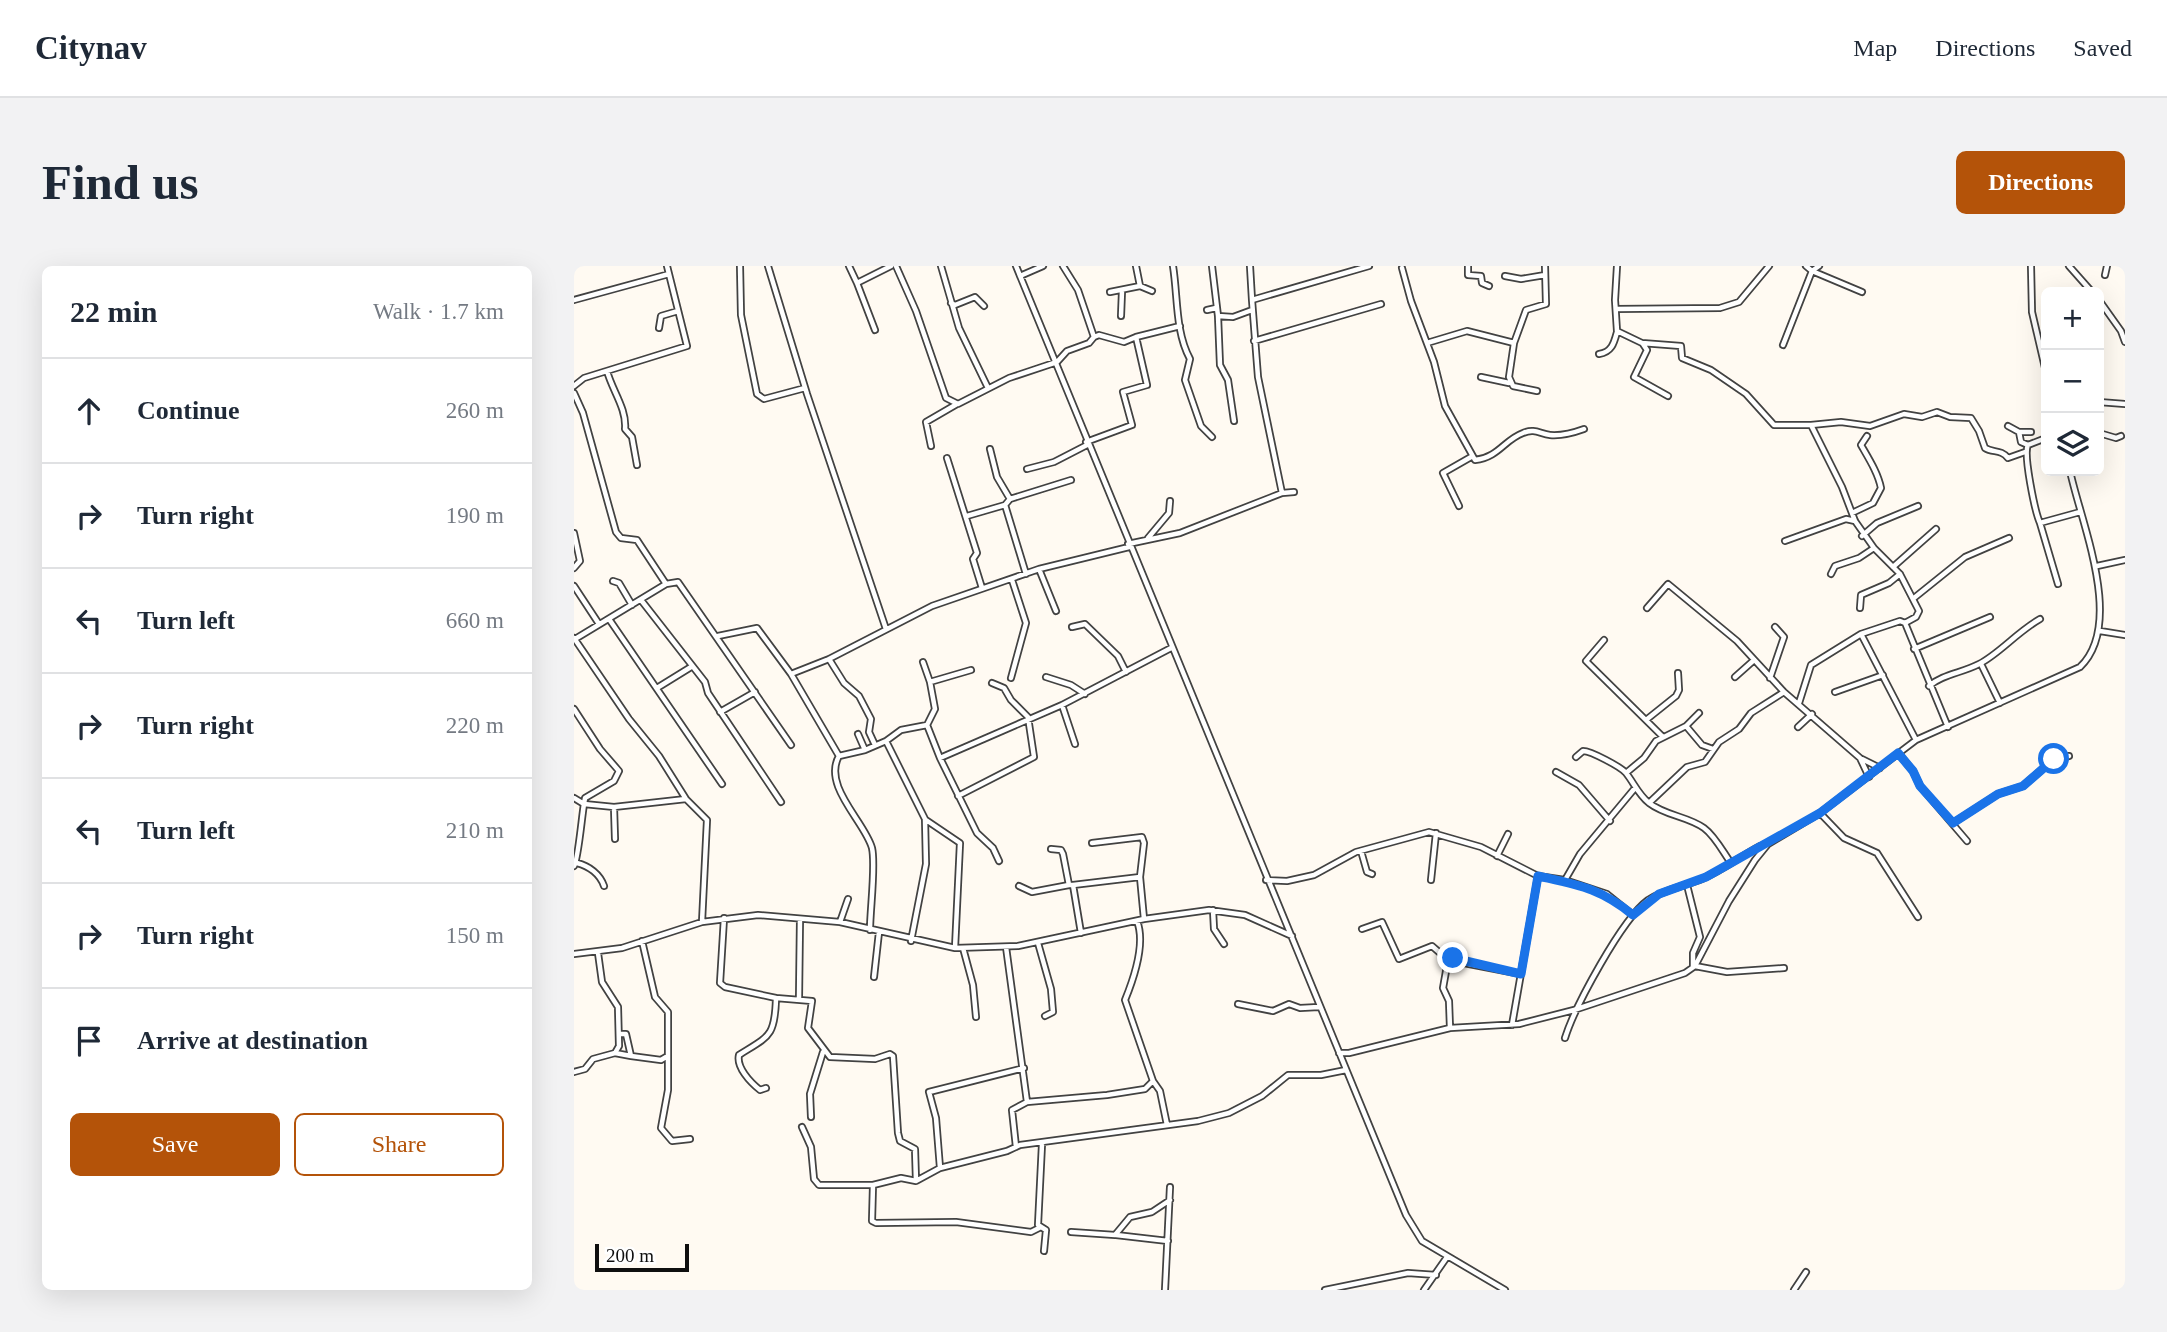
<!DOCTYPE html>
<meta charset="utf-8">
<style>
:root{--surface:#fff;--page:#f2f2f3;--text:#1f2937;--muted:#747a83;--line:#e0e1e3;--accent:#b45309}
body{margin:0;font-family:Georgia,serif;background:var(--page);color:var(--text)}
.controls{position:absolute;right:21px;top:21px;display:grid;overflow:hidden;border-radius:10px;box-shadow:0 7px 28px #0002}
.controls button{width:63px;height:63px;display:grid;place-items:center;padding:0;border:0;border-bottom:2px solid var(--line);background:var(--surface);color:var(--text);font:35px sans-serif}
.scale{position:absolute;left:21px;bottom:18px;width:94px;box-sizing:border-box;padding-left:7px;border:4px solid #0f0f0f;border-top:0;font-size:19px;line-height:24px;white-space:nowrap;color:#0f0f0f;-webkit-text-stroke:5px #fff;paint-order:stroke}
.stop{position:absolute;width:21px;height:21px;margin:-16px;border:5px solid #1a73e8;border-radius:50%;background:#fff}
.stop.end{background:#1a73e8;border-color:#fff;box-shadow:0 2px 7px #0008}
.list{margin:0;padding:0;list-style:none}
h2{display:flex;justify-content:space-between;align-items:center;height:91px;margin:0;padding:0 28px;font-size:30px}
h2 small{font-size:23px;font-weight:400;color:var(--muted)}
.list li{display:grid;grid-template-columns:46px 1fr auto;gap:21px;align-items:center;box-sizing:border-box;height:105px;padding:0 28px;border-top:2px solid var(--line)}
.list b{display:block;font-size:26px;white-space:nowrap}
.list em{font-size:23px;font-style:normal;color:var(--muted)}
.actions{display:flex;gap:14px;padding:21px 28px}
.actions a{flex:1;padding:16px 0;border:2px solid var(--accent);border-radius:10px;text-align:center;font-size:24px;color:var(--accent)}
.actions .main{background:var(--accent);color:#fff}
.icon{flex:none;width:38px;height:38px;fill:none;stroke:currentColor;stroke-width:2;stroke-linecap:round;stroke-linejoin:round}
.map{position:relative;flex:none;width:1551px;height:1024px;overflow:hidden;border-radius:10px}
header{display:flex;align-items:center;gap:42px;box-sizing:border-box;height:98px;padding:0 35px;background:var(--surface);border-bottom:2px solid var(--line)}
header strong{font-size:33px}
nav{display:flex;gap:38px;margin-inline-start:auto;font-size:24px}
.intro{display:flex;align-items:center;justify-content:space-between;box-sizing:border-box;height:168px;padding:0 42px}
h1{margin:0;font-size:49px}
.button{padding:18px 32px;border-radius:10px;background:var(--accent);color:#fff;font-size:24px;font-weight:700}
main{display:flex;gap:42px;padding:0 42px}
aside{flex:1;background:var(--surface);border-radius:10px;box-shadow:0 7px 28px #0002}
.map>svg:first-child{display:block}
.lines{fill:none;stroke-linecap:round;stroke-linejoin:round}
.minor-casing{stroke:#424242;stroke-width:8}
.minor{stroke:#fff;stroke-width:4.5}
.route{stroke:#1a73e8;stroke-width:9}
</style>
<header>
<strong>Citynav</strong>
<nav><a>Map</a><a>Directions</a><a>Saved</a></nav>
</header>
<div class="intro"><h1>Find us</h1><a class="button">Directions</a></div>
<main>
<aside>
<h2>22 min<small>Walk · 1.7 km</small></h2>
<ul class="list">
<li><svg class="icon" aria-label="ahead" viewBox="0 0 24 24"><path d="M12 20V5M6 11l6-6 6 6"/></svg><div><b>Continue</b></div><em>260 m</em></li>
<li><svg class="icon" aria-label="right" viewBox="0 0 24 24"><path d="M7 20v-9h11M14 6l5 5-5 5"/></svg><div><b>Turn right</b></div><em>190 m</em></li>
<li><svg class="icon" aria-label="left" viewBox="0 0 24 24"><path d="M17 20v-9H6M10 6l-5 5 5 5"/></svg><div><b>Turn left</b></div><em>660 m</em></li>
<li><svg class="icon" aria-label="right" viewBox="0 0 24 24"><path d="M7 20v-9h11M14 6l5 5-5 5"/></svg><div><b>Turn right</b></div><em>220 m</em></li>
<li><svg class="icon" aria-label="left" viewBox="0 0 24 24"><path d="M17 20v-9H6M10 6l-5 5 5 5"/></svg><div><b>Turn left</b></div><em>210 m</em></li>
<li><svg class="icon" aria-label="right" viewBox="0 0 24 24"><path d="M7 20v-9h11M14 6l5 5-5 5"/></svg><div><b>Turn right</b></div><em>150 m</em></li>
<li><svg class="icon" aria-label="arrive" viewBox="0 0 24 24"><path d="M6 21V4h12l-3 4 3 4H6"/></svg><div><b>Arrive at destination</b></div></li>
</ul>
<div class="actions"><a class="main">Save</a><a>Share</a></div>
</aside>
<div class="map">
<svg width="1551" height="1024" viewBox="0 0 1551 1024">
<rect width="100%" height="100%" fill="#fffaf2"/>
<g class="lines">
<!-- minor casing -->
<g class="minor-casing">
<path id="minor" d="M166 0 167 49 183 128 190 133 231 122
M194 0 233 128 312 363
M275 0 283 17
M322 0 342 45 372 132 384 138 435 112 483 96 493 85 515 77 520 71 504 24 489 0
M367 0 385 62 414 122
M442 0 832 949 848 975 931 1024
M562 0 566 20
M599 0C604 31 601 65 616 93L611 114 627 160 638 171
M638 0 644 50 659 51 678 44
M676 0 678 34 795 0
M894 0V9L907 10 908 17 915 20
M1043 0 1041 34 1043 65 1068 77 1107 80 1108 92 1137 104 1172 128 1200 159H1237L1268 221 1281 255 1300 282
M1245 0 1238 5 1288 26
M1457 0 1458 46 1472 106
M1495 0 1518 26
M828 2 837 35 860 96 871 140 901 194C925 191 930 174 949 167 961 162 966 168 976 169 988 170 999 167 1010 163
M1531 9 1533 0
M446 10 469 0
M931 10 947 13 971 9
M536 26 566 20 578 25
M0 34 95 8
M678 34 684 111 708 227 720 226
M1525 34 1547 65 1551 76
M377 37 381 39 401 31 410 40
M1042 43 1146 42 1165 36 1195 0
M633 44 642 42
M547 50 548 25
M644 50 646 99 654 114 660 155
M85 62 87 50 104 45
M301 64 283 17 317 0
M520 71 525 69 550 76 562 71
M680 75 807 38
M853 77 893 65 940 77
M1069 78 1073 84 1060 111 1094 130
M1209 79 1238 5 1232 0
M1025 88C1038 86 1040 77 1043 66
M33 105C38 124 53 143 51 163L58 171 63 199
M907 111 935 117
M0 120 10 112 113 80 93 0
M963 125 939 120 935 111 940 77 952 44 972 38 971 0
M0 127 9 147 42 266 47 272 63 274 92 318
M1525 136 1551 138
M1237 159 1267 156 1296 160 1330 148 1348 151 1363 146 1376 151 1397 152 1405 165 1411 182C1419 187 1427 183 1434 192L1451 186
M1434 160 1445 166
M1525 167 1542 172 1547 170
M512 176 558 159 549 126 573 119 562 71 606 60
M1454 179 1447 176 1445 166H1457
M357 180 352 156 383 138
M373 192 403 287 399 293 408 322
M453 203 480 196 513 179
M436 233 497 214
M431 239 452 308
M885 240 869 207 897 191
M1278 247 1299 237 1307 222C1304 207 1295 193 1287 179L1293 170
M393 250 431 239 436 233 423 211 416 183
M1466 257C1461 246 1449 188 1454 179L1472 172
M0 267 6 295 0 302
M1288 270 1303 257 1344 240
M574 272 595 247 596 235
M1211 275 1272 253 1281 255
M554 278 606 267 708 227
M1523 300 1551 294
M1319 301 1362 263
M465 303 482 345
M1257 308 1261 300 1285 292 1300 282 1326 308 1345 345 1342 351 1331 357 1374 461
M39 315 45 317 58 339
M1484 318 1466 257 1506 246
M0 320 25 358
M1340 332 1391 291 1435 272
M67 334 131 416 134 427 207 536
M1073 342 1094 318 1163 375 1210 426 1286 492 1295 511
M1286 342 1287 329 1315 317 1326 308
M35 353 148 518
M1331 357 1326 355 1287 368 1342 474
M498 361 511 358 544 390 552 406
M1526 365 1551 369
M144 370 183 362 217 408 265 490
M0 372 55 453 85 490 112 533 133 554 128 656
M1 373 92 318 104 316 217 479
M1030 374 1012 395 1089 471
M1340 383 1416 351
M255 393 270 417 285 430 297 453 295 466 301 479
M349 396 356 416
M1407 398 1426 437
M217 408 255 393 358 340 465 303 555 281
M472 411 497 419 511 428
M1161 411 1179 395
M437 412 452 357 438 314
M1196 412 1210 371 1201 361
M1355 420C1369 408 1388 407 1405 398 1425 388 1443 366 1466 353
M83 422 117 401
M1261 426 1309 409
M1225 437 1237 399 1287 368
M488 439 501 478
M0 443 26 483 45 505 40 515 11 532 10 538 0 532
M146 446 181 426
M1072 454 1102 430 1105 424 1104 407
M353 459 361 443 356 416 397 404
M1112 460 1128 479 1139 483
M1224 461 1238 448
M284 468 291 484 312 475
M1324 487 1339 505 1346 520 1393 575
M265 490C248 520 291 556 298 582 302 599 296 644 296 664
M265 490 291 484
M1002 491 1009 485C1017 485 1047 501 1052 507 1060 517 1064 528 1075 537 1092 550 1113 550 1130 562 1141 570 1149 586 1157 597
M366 492 403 567 419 582 425 595
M1288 493 1306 502
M982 506 1005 519 1036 555
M1052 507 1070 492 1082 475 1112 460 1125 447
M384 530 460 491 454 451 437 434 430 422 418 417
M1075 537 1113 501 1131 496 1145 476 1165 463 1177 447 1210 426
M40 541 41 573
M1246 547 1270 572 1303 587 1344 651
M352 554 386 577 381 682
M1379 557 1424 528 1449 520 1480 493 1495 490
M518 577 568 571 570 577 566 611 570 653
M477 583 487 584 489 588 495 619H499L507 667
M787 585 793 606 798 608
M923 590 934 568
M3 597C15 600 26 608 30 620
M0 600C4 595 8 549 10 538L40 541 112 533
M692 614 713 615 740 609 782 586 855 566 907 581 964 610 991 614 1033 628 1059 649
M857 614 862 567
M991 614 1006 588 1061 522
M499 619 566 611
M1113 619 1126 671 1119 687V701
M445 620 458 626 495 619
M639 644 640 663 650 678
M150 652 146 717 151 721 202 732
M563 655C572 678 560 712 551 734L579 815 586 825 593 859
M266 656 274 633
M788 663 808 656 825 693 858 680 874 694 947 708
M68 675 81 731 94 746V824L87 862 98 875 116 873
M337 675 352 598 351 553 312 475 327 464 353 459 366 492 488 439 597 382
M464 677 477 723 479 746 471 750
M432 681 453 836 438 844 442 881
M389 682 399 719 402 751
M0 688 48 682 128 656 184 649 266 656 381 682 444 680 570 653 635 644 671 649 718 670
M874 694 869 722 875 735 876 762
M1121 700 1153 706 1210 702
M300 711 305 666
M225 732 226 653
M664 738 699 745 715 738 726 742 745 741
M938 759 964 610
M45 768H52L57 790 87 794 92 791
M991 772C1001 740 1048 653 1074 634 1091 623 1112 620 1130 612 1149 604 1167 590 1186 580L1193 579
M41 787 57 790
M765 787H775L876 762 945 758 1000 744 1111 707 1121 700 1155 635 1181 594 1194 578 1246 547 1342 474 1506 401C1551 358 1507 257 1496 205
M450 802 355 826 362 852 366 902 433 885 446 879 624 855 655 847 688 830 714 809H747L772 804
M0 806 11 803 19 793 41 787 45 780 44 741 28 716 24 687
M192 822 186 824C176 816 162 801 165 789 195 770 201 771 202 732L238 735 234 762 256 791 301 793 316 788 319 790 324 867 326 875 341 883 342 915
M453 836 533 829 571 823 579 815
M237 851 236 828 249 786
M228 861 237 881 240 913 245 919H299L327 912 342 915 366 902
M468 878 464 959 472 964 470 985
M299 919 298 955 302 957 382 956 457 966 465 962
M497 966 541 969 556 951 578 946 596 934
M542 969 594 975
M591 1024 596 921
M751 1024 834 1007 862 1009
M850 1024 873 991
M1220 1024 1232 1006"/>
</g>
<!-- minor -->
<use href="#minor" class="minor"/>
</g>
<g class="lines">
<!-- route -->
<path class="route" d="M879 692 947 708 964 610C1004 619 1026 622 1059 649L1085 628 1132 611 1246 547 1324 487 1339 505 1346 520 1379 557 1424 528 1449 520 1480 493"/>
</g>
</svg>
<div class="controls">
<button>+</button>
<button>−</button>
<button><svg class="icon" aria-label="layers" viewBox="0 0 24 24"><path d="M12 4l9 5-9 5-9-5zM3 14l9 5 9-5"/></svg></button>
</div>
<div class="scale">200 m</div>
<div class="stop" style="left:1480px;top:493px"></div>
<div class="stop end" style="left:879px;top:692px"></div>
</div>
</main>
